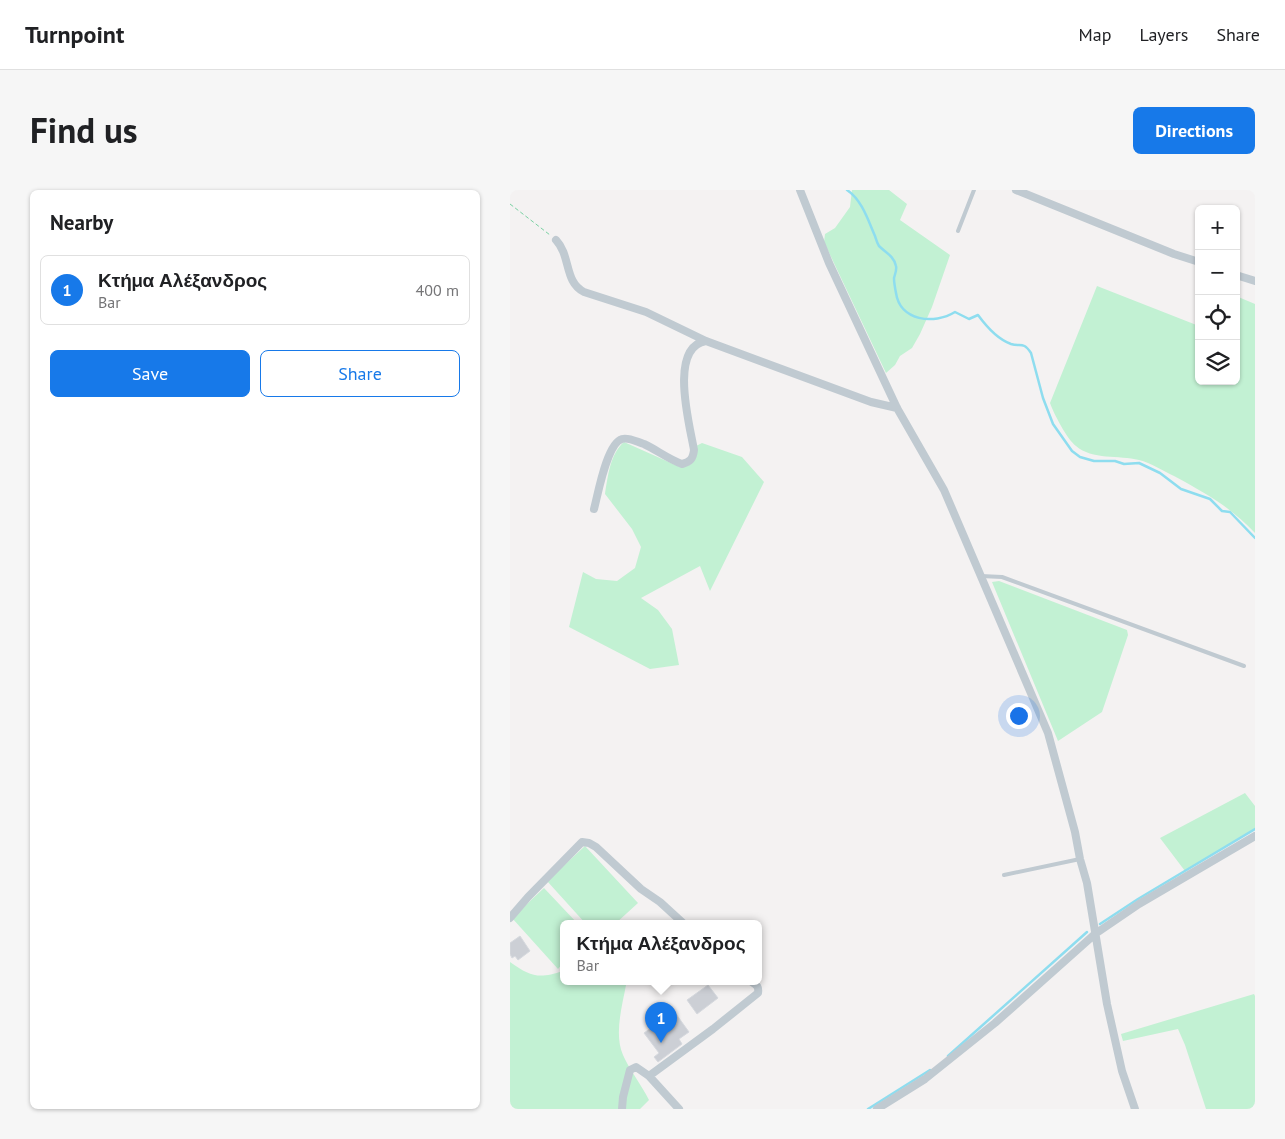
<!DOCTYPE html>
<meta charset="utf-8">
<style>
:root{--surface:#fff;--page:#f6f6f6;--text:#202124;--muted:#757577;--line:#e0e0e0;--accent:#1779e9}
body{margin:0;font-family:"PT Sans",sans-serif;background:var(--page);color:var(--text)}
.controls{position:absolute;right:15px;top:15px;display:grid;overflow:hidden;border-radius:8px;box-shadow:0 1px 4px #0004}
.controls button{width:45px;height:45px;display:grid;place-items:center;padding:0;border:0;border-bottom:1px solid var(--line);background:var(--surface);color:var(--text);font:25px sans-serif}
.you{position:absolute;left:508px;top:525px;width:18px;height:18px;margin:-12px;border:4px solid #fff;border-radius:50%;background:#1a73e8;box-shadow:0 0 0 8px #1a73e833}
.badge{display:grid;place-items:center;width:32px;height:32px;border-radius:50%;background:var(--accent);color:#fff;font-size:16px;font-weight:700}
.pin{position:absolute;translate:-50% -41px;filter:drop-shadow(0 1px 2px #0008)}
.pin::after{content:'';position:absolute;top:26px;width:18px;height:15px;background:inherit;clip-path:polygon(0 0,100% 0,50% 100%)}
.popup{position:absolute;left:50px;top:730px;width:202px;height:65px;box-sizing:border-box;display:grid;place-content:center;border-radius:8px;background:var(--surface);filter:drop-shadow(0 1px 4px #0005);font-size:16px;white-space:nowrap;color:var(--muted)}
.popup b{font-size:19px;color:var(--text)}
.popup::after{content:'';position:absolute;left:50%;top:100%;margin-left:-10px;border:10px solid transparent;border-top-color:var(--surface)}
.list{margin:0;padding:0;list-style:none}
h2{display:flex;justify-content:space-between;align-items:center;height:65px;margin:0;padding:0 20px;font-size:21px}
h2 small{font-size:16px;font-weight:400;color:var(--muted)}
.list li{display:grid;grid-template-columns:32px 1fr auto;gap:15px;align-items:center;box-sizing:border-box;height:70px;margin:0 10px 10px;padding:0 10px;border:1px solid var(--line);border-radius:8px}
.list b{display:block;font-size:19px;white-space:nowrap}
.list p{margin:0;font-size:16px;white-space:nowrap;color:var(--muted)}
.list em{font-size:16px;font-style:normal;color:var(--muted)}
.actions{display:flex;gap:10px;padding:15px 20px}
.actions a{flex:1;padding:11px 0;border:1px solid var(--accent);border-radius:8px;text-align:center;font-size:18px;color:var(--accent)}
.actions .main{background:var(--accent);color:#fff}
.icon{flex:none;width:28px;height:28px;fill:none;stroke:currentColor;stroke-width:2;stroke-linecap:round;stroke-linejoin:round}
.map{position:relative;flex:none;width:745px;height:919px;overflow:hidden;border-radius:8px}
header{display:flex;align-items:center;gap:30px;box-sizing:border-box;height:70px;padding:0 25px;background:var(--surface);border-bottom:1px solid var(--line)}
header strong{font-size:24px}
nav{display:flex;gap:28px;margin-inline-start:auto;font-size:18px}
.intro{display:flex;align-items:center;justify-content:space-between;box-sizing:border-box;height:120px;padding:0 30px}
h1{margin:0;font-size:35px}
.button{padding:12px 22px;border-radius:8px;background:var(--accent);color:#fff;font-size:18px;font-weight:700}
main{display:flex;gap:30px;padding:0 30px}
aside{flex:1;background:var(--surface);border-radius:8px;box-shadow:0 1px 4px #0004}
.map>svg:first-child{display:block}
.green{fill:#c2f1d3}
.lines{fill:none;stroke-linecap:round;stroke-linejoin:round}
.stream{stroke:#8eddef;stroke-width:2.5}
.building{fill:#cccfd5;stroke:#d6d9de}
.path{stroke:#79d0a2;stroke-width:1;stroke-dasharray:4 2.5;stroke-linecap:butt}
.lane{stroke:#c0cad1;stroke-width:4}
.street{stroke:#c0cad1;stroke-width:8}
</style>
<header>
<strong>Turnpoint</strong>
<nav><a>Map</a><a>Layers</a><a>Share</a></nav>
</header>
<div class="intro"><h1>Find us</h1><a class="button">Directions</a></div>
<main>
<aside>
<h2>Nearby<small></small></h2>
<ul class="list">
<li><span class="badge">1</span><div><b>Κτήμα Αλέξανδρος</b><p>Bar</p></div><em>400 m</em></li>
</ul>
<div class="actions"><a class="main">Save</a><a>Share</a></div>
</aside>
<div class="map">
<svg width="745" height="919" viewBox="0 0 745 919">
<rect width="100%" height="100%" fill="#f4f2f2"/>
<!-- green -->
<path class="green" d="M342 0H379L397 14 390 30 440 65 422 117 410 144 402 158 390 166 385 175 376 183 314 52 315 44 325 38 340 17Z
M587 96 689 136V191H726V106L745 114V343C719 316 697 304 664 286 653 281 641 273 629 270 609 265 582 270 566 256 557 249 544 224 540 213Z
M114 252 170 277C184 277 187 268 186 256L192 253 232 267 254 292 200 401 190 376 131 408 148 420 162 439 169 475 140 479 59 437 73 382 86 389 107 391 125 378 131 357 122 339 95 304C98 286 100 264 114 252Z
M489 391 617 440 618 445 616 451 592 522 548 551 482 392Z
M735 603 745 616V639L675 681 650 648Z
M75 656 128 713 105 734H76L37 691Z
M34 698 68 734H54L53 773 48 779 2 728Z
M0 772C21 787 29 789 53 781L54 792H108L116 795C112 817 104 844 113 865 119 879 131 894 139 910L130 919H0Z
M744 804 745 806V919H696L675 855 668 839 613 851 611 844Z"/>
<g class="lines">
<!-- stream -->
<path class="stream" d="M337 0C352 10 358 30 365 46 366 49 367 53 369 56 375 62 384 66 386 76 387 80 385 84 384 88 384 92 385 98 386 103 390 131 424 135 445 122L459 129 468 125C476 136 487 149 501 154 511 157 513 151 521 163L533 208 543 234 562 261 570 267 584 271H605L614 274 629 273 650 283 671 299 700 309 712 321 720 322 745 348
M590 734 628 709 745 639
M438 866 577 742
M358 919 420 880"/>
</g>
<!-- building -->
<path class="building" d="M10 746 20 761 8 770 5 766 2 768 0 764V753Z
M198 795 208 808 187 824 177 810Z
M161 817 179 842 169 849 172 854 148 872 144 867 149 863 134 843 145 835 142 831Z"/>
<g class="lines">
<!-- path -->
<path class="path" d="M0 14 40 45"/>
<!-- lane -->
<path class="lane" d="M448 41 464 0
M471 386 492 387 734 476
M494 685 570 669"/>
<!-- street -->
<path class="street" d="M290 0 319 73 387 218 434 300 538 543 565 642 570 669 577 693 597 814 612 881 625 919
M506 0 664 64 689 72
M46 50C61 66 54 92 74 102L136 122 196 151 361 212 387 218
M726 85 745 91
M84 319C88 304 97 253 112 249 119 247 127 252 134 254 147 260 158 269 172 274 180 272 183 269 184 260 180 236 158 157 196 151
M0 728 18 707 72 652 79 653 86 657 131 699 150 712 174 734
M139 886 203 839 248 803C249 797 247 795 242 792
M112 919 113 907 120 880 126 877 139 886 169 919
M367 919 415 889 485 833 585 744 629 714 745 646"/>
</g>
</svg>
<div class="controls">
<button>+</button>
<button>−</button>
<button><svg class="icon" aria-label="locate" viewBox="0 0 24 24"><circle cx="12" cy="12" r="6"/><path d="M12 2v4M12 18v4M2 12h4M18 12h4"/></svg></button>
<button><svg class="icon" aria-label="layers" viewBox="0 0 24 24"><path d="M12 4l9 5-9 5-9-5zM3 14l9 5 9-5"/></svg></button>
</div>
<div class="you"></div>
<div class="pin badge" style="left:151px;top:853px">1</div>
<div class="popup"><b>Κτήμα Αλέξανδρος</b>Bar</div>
</div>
</main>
